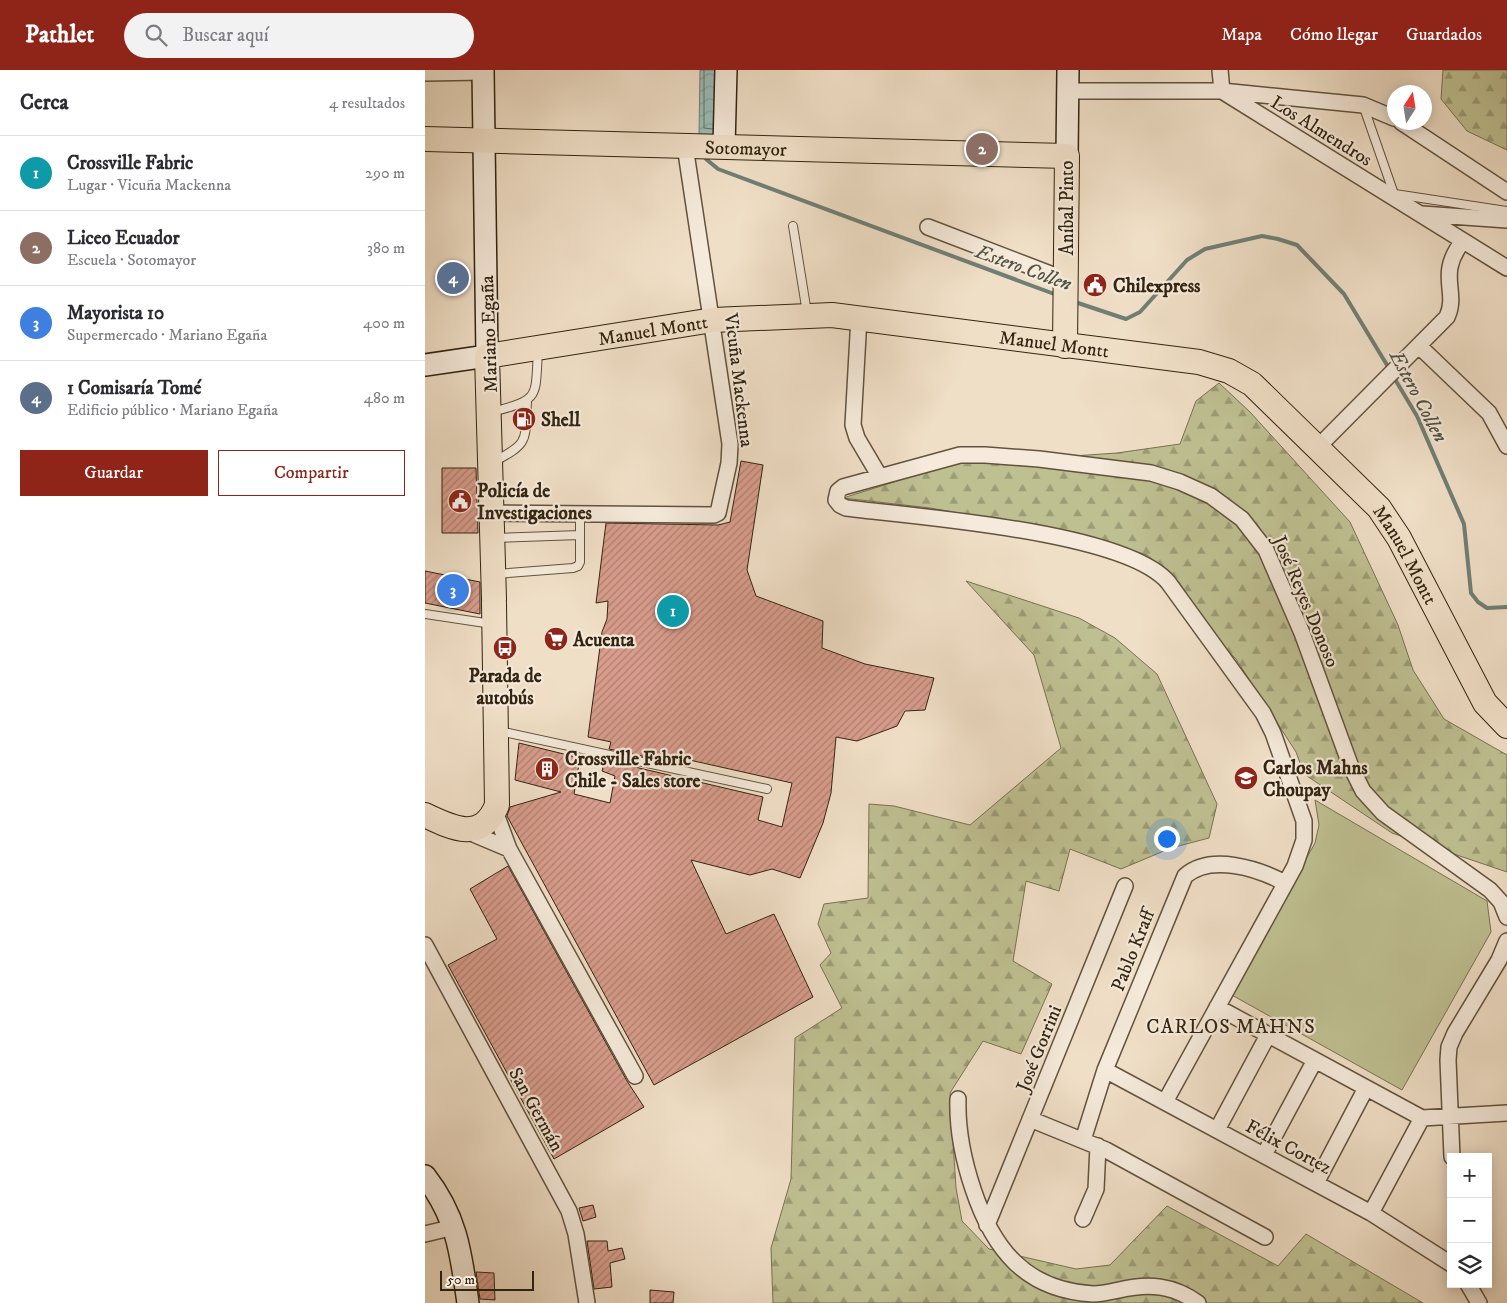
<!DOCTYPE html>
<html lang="es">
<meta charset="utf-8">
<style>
:root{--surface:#fff;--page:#f2f2f3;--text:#2b2b33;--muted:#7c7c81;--line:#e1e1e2;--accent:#8f2418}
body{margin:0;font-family:"IM FELL DW Pica",serif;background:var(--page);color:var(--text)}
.controls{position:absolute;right:15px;bottom:15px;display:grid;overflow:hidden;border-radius:0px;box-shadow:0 2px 12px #0003}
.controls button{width:45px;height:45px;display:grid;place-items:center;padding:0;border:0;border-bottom:1px solid var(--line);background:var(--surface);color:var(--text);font:25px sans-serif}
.compass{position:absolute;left:962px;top:15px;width:45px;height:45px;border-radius:50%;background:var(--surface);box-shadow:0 2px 12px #0003;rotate:12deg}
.scale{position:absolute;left:15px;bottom:12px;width:94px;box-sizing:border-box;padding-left:5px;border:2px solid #322411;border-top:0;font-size:14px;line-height:18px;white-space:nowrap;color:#322411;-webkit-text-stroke:4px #f5eadb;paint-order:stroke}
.you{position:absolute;left:741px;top:768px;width:18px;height:18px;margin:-12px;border:4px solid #fff;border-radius:50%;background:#1a73e8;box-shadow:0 0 0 8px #1a73e833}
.badge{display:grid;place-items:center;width:32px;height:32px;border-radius:50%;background:var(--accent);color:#fff;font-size:16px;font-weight:700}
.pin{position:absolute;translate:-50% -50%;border:2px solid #fff;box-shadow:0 1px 5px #0006}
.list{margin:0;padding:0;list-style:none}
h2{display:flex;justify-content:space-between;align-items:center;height:65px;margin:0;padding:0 20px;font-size:21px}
h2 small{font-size:16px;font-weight:400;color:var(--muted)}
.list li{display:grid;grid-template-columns:32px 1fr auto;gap:15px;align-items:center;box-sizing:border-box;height:75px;padding:0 20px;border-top:1px solid var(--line)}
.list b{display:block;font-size:19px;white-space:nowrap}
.list p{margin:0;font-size:16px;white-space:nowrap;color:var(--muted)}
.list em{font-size:16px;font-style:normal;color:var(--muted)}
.actions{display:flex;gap:10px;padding:15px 20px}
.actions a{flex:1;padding:11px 0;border:1px solid var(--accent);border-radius:0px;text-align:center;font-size:18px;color:var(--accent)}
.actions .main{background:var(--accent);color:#fff}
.icon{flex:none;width:28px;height:28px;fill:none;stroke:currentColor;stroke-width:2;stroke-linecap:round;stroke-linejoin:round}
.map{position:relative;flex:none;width:1082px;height:1233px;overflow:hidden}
header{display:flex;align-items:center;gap:30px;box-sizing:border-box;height:70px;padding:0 25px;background:var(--accent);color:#fff}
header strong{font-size:24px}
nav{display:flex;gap:28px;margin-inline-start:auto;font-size:18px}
.search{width:350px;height:45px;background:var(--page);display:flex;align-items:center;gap:12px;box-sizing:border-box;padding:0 18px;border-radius:28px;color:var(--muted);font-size:19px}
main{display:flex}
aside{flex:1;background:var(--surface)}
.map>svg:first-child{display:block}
.forest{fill:url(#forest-firs);stroke:#787252}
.park{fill:#bfc092;stroke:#787252}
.water{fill:url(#water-waves);stroke:#707f75}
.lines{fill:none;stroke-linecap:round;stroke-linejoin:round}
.shore{stroke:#667064;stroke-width:1}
.stream{stroke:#707f75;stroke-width:4}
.building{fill:url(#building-hatch);stroke:#322411}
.lane-casing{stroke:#62533e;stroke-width:10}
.street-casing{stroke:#62533e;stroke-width:18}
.secondary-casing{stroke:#322411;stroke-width:24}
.primary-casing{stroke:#322411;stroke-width:26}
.lane{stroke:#f5eadb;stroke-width:8}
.street{stroke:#f5eadb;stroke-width:15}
.secondary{stroke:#f5eadb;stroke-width:21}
.primary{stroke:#f0dfc7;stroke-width:24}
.labels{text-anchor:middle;stroke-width:4.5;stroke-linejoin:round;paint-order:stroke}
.street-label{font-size:19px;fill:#322411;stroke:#f5eadb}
.poi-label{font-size:19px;font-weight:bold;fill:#322411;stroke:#f5eadb;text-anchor:start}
.water-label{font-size:20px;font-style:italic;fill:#515243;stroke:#f5eadb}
.neighbourhood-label{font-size:20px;letter-spacing:1px;fill:#322411;stroke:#f5eadb}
</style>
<header>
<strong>Pathlet</strong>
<div class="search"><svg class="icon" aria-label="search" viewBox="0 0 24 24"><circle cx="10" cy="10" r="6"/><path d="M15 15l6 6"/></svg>Buscar aquí</div>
<nav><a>Mapa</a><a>Cómo llegar</a><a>Guardados</a></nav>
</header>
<main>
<aside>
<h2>Cerca<small>4 resultados</small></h2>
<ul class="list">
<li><span class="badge" style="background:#0f9aa8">1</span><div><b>Crossville Fabric</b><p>Lugar · Vicuña Mackenna</p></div><em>290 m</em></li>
<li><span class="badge" style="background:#8d6e63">2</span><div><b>Liceo Ecuador</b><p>Escuela · Sotomayor</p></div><em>380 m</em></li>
<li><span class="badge" style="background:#3f7fe0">3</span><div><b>Mayorista 10</b><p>Supermercado · Mariano Egaña</p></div><em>400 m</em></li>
<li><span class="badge" style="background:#5c6f8a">4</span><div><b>1 Comisaría Tomé</b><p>Edificio público · Mariano Egaña</p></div><em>480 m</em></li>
</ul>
<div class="actions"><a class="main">Guardar</a><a>Compartir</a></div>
</aside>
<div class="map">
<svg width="1082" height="1233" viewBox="0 0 1082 1233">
<defs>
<pattern id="forest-firs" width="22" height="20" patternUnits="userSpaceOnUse" patternTransform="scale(1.25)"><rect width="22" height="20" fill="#bfc092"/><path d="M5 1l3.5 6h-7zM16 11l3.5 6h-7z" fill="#9c9c76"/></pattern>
<pattern id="water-waves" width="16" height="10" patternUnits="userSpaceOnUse" patternTransform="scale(1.25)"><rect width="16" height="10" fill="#9abcb7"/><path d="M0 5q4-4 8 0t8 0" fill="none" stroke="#85a19c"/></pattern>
<pattern id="building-hatch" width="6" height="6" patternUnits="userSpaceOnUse" patternTransform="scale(1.25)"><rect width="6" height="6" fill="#d99d8d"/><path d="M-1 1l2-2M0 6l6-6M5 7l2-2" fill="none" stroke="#b18072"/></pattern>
</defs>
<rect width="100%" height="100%" fill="#f0dfc7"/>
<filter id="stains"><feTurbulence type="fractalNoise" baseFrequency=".004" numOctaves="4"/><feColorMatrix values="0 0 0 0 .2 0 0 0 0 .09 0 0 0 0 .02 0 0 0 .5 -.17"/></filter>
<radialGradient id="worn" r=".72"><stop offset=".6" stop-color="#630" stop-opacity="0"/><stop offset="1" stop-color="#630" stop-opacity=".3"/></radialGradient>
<!-- forest -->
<path class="forest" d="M1018 0H1082V80L1042 61 1016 29Z
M794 313 825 342 925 452 973 555 988 600 1019 649 1082 685V802L967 763 879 704 871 682 811 589 787 564 754 512 722 485 649 462 505 438 418 428 558 384 633 387 692 383 755 374 771 331Z
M541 511 654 548 690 568 732 604 792 734 784 768 746 778 696 799 645 779 634 821 601 811 588 891 627 914 596 984 558 971 525 1023 531 1118 537 1151 564 1179 651 1199 685 1195 742 1136 853 1196 881 1164 998 1233H348L346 1178 366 1109 370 968 417 938 395 895 406 883 393 854 399 834 443 828 444 734 469 736 545 755 636 678 609 585Z"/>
<!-- park -->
<path class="park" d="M890 730 1062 831 1066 862 977 1020 805 924 890 773 894 755Z"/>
<!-- water -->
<path class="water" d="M275 0H294L293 66 274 64Z"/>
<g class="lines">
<!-- shore -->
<path class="shore" d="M279 0V58L288 59"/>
<!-- stream -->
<path class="stream" d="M281 85V89L293 99 632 225
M647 231 701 249 715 242 762 190 780 179 837 166 853 169 872 175 919 224 965 300
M968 306 992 346 1039 454 1046 523 1053 532 1062 538 1082 537"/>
</g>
<!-- building -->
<path class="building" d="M316 391 338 395 322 500 331 526 398 551 397 578 440 594 509 608 500 640 480 641 472 656 432 671 411 667 406 723 398 753 375 808 347 799 325 805 266 790 301 864 349 844 388 927 229 1015 82 746 85 737 136 722 90 710 94 673 155 688 149 724 185 733 190 706 177 701 180 690 338 727 333 750 357 757 367 713 260 689 259 695 184 679 186 672 163 667 177 562 182 549 183 531 171 533 181 453 293 455 305 452Z
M17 398H51L53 463H17Z
M0 501 55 512V544L0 533Z
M83 796 202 1011 219 1037 129 1089 23 895 72 869 45 819Z
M168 1135 171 1147 158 1151 154 1138Z
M162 1171H182L183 1181 197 1178 200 1189 185 1193 187 1217 169 1219Z
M51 1202 69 1203 70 1230 55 1229Z
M225 1220 249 1222 248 1233H225Z"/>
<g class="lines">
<!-- lane casing -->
<g class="lane-casing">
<path id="lane" d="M938 35 969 124
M970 124 1082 141
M368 156 382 243
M67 342C116 329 110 328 113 280
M68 392C105 373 100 371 102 331
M70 468 155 465
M71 504 148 498 153 496 155 492V444
M0 544 67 554
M74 661 342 719"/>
</g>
<!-- street casing -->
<g class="street-casing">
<path id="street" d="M795 0 797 21
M0 3 58 2
M642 21H797L938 35 969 48
M797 21 1082 198
M976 52 1082 122
M997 144 1082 150
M503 157 641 210
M434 247 428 355 432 368 455 407
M994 276 1064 343 1082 376
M893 377 1022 247C1034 221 1011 205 1038 171
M67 443 289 445 293 443 304 393 305 374 260 76
M70 741 84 779 210 1006
M39 760 84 779
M0 875 144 1141 151 1164 162 1233
M792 937 997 1048 1082 1043
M680 1000 946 1143 1026 1194
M533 1029C532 1060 538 1089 548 1119 568 1179 600 1220 668 1224 677 1224 685 1222 694 1220 724 1213 748 1215 773 1233
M740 1032 870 796 879 770V751L848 663 838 643 743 512C699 461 491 447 421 438L415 435 411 430 413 421 418 417 535 385H560L614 389 726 403 755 412 786 426 817 449 841 480 877 563 926 697 938 721 958 743 1065 820 1076 832 1082 847
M605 1049 681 1080 840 1167
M792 1060 843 965
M658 1070 680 1000 760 806C786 783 834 799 860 813
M839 1085 890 990
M1027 1087 1023 990 1024 977 1030 963 1074 890 1082 871
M891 1113 941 1018
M946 1143 997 1048
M658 1149 671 1119 673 1076
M562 1155 700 816
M0 1164 29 1157
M1043 1214 1054 1233"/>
</g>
<!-- secondary casing -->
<g class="secondary-casing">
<path id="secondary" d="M299 77 301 0
M642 86 643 0
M0 295 62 286 58 0
M0 1106C32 1147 36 1183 43 1233"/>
</g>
<!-- primary casing -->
<g class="primary-casing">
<g id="primary">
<path id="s1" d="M0 69 642 86 640 276"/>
<path id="s2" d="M69 529 62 286 288 250 407 245 774 292 804 301 827 314 954 438 974 468 1060 633 1082 656"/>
<path d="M0 745C27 758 57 773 72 735L69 534"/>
</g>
</g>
<!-- lane -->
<use href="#lane" class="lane"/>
<!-- street -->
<use href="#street" class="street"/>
<!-- secondary -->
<use href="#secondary" class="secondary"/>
<!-- primary -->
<use href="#primary" class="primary"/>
</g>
<!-- icons -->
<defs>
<g id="civic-disc" transform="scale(1.25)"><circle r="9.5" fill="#8f2418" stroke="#f5eadb"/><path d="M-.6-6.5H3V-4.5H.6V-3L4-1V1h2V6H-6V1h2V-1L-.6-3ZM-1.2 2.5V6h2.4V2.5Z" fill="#fff"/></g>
<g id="fuel-disc" transform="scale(1.25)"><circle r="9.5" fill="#8f2418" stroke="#f5eadb"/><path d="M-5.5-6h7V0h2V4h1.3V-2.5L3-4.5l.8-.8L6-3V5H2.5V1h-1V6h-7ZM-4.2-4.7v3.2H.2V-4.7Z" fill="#fff"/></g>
<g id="supermarket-disc" transform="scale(1.25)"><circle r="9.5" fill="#8f2418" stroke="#f5eadb"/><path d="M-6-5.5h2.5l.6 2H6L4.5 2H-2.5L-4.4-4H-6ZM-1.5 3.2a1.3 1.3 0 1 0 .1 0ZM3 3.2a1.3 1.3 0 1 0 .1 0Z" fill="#fff"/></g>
<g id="bus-disc" transform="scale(1.25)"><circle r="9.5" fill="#8f2418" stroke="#f5eadb"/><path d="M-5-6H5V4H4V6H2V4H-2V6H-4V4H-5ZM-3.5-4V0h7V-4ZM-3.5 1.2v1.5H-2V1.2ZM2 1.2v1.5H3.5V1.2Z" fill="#fff"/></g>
<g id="building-disc" transform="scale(1.25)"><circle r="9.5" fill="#8f2418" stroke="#f5eadb"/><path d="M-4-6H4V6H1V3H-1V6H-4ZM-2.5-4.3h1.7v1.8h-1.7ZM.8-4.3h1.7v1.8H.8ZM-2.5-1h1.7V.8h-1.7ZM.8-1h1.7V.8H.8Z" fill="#fff"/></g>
<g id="school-disc" transform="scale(1.25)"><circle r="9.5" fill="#8f2418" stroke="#f5eadb"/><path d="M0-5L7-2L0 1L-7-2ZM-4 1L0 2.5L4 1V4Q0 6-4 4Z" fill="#fff"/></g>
</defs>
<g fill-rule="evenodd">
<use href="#civic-disc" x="670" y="215"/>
<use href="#fuel-disc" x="99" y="349"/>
<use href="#civic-disc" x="35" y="431"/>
<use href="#supermarket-disc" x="131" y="569"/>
<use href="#bus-disc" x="80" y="578"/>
<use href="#building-disc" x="122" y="699"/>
<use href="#school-disc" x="821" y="708"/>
</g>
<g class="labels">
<!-- street labels -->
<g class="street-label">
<text transform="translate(897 60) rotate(32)" y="7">Los Almendros</text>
<text dy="7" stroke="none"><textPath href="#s1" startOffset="321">Sotomayor</textPath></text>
<text transform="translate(641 138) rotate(-90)" y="7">Aníbal Pinto</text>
<text dy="7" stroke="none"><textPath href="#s2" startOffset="411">Manuel Montt</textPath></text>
<text transform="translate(63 264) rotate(-92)" y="7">Mariano Egaña</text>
<text dy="7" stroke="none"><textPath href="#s2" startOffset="815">Manuel Montt</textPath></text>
<text transform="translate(315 310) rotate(83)" y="7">Vicuña Mackenna</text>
<text dy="7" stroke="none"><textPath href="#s2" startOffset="1250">Manuel Montt</textPath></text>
<text transform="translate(882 531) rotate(67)" y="7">José Reyes Donoso</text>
<text transform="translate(707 880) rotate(-68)" y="7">Pablo Kraff</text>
<text transform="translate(613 978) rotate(-68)" y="7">José Gorrini</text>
<text transform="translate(112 1039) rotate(61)" y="7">San Germán</text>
<text transform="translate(864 1076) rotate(28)" y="7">Félix Cortez</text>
</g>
<!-- poi labels -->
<g class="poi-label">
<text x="688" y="222">Chilexpress</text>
<text x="116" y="356">Shell</text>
<text x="52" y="427">Policía de<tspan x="52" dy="22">Investigaciones</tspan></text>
<text x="148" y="576">Acuenta</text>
<text x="80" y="612" text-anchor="middle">Parada de<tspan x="80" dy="22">autobús</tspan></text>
<text x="140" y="695">Crossville Fabric<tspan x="140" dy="22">Chile - Sales store</tspan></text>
<text x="838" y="704">Carlos Mahns<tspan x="838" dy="22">Choupay</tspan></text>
</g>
<!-- water labels -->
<g class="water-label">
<text transform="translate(599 197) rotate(20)" y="7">Estero Collen</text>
<text transform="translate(994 326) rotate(62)" y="7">Estero Collen</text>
</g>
<!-- neighbourhood labels -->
<g class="neighbourhood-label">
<text x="806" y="963">CARLOS MAHNS</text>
</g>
</g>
<rect width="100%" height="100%" filter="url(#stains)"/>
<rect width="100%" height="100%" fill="url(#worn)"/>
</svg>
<div class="controls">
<button>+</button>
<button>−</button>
<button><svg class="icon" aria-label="layers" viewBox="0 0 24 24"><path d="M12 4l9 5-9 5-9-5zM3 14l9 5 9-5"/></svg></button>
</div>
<svg class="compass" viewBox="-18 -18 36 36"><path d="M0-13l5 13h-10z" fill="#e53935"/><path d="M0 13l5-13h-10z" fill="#7c7c81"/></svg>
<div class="scale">50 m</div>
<div class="you"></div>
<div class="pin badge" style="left:248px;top:541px;background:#0f9aa8">1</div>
<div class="pin badge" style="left:557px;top:79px;background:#8d6e63">2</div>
<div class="pin badge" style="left:28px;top:520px;background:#3f7fe0">3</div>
<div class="pin badge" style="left:28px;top:208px;background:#5c6f8a">4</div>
</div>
</main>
